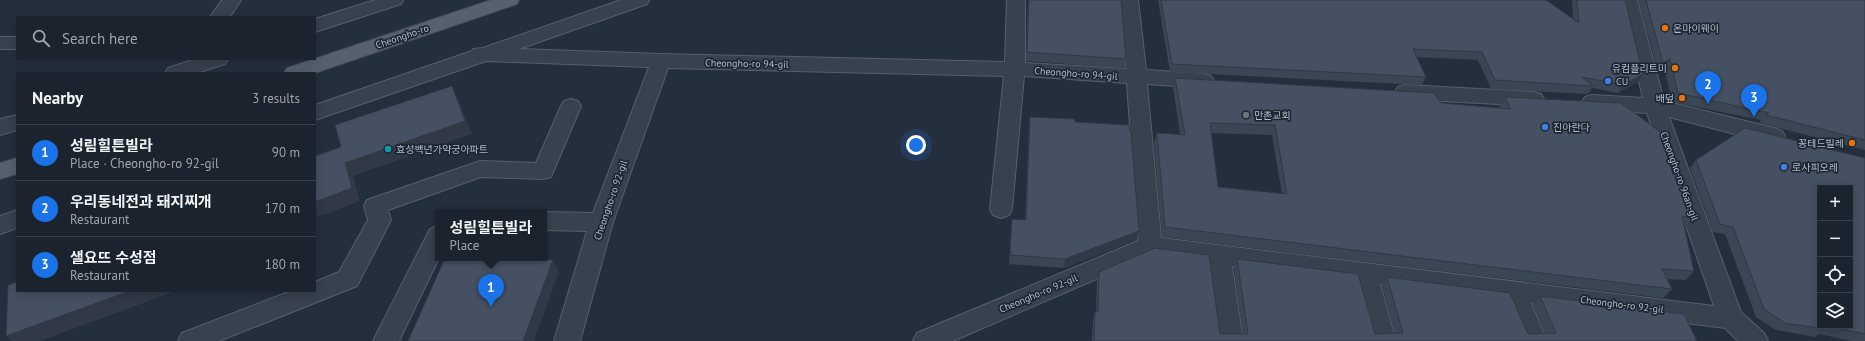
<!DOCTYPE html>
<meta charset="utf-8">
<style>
:root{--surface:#1b232e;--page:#242b36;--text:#f1f3f6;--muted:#a0a4aa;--line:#39404a;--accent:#1a73e8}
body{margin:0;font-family:"PT Sans","Noto Sans KR",sans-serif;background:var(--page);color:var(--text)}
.controls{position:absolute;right:12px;bottom:12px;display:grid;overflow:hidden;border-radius:0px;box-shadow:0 2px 10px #0003}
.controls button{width:36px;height:36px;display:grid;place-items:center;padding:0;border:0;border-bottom:1px solid var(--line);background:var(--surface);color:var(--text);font:20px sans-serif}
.you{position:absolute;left:916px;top:145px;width:14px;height:14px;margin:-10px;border:3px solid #fff;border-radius:50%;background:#1a73e8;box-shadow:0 0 0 6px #1a73e833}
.badge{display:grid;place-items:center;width:26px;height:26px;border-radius:50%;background:var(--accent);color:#fff;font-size:13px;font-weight:700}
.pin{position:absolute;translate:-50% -33px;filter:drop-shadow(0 1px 2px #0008)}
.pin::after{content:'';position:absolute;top:21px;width:14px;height:12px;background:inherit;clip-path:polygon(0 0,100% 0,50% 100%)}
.popup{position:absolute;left:435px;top:209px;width:112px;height:52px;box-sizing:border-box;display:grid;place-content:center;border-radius:0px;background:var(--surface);filter:drop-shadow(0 1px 3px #0005);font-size:13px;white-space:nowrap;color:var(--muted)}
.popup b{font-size:15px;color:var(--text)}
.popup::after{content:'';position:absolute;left:50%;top:100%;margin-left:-8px;border:8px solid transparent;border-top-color:var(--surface)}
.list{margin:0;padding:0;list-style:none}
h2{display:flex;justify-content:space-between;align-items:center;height:52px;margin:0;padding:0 16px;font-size:17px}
h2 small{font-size:13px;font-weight:400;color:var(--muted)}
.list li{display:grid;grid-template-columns:26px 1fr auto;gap:12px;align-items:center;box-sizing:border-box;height:56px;padding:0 16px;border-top:1px solid var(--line)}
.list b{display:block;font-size:15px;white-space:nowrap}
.list p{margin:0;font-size:13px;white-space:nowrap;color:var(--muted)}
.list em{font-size:13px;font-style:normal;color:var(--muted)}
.icon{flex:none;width:22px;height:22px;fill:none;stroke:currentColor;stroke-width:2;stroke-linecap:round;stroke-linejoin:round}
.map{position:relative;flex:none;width:1865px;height:341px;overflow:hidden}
.search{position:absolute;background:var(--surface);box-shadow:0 2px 10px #0003;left:16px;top:16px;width:300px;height:44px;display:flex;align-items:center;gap:10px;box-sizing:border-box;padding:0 14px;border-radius:0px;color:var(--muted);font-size:15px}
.panel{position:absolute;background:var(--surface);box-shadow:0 2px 10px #0003;left:16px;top:72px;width:300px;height:220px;border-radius:0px}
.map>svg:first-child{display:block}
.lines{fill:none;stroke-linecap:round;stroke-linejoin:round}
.minor-casing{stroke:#565f6c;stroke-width:2}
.major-casing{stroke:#414a57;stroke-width:2}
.minor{fill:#38414e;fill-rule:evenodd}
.major{fill:#56606e;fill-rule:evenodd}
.wall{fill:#3b4654;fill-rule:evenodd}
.shaded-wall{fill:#303945}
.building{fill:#455162;stroke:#303945;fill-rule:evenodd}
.food-dot{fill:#e8710a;stroke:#1d2633;stroke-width:1.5}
.shop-dot{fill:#3f7fe0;stroke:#1d2633;stroke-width:1.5}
.worship-dot{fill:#6b7280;stroke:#1d2633;stroke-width:1.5}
.culture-dot{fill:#0f9aa8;stroke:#1d2633;stroke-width:1.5}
.labels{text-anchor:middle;stroke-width:3.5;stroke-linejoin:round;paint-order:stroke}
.poi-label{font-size:10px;fill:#b4bcc9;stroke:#1d2633;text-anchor:start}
.street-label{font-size:10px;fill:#b4bcc9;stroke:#1d2633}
</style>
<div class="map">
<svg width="1865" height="341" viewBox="0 0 1865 341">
<rect width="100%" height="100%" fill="#242f3e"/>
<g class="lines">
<!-- minor casing -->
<g class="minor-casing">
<path id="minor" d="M222 0H241L230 17H210Z
M375 0H403L401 4 315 32V19Z
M621 0H649L647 4 519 49 661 54 1005 62 1007 0H1025V63L1126 69 1120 0H1138L1146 70 1204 74 1211 76 1214 81 1211 86 1204 88 1147 84 1161 238 1714 306 1647 113 1592 109 1585 107 1582 102 1585 97 1592 95 1643 98 1619 0H1637L1664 101 1774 128 1782 131 1785 136 1782 141 1774 144 1669 117 1741 312 1764 333 1768 341H1738L1725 328 1531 303 1547 341H1521L1505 300 1380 284 1396 341H1370L1355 281 1232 266 1243 341H1217L1207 263 1152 255 953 341H913L917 333 1138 241 1127 83 1024 76 1012 209 1009 215 1001 218 993 215 990 209 1004 76 668 68 613 222 580 341H554L587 231 544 230V212L593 213 649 67 486 61 315 120V105L472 51 473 49 483 48Z
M0 37H17V49H0Z
M196 59H228L225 64 197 73H165L168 68Z
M1405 85 1534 92 1541 94 1544 99 1541 104 1534 106 1405 99 1398 97 1395 92 1398 87Z
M571 99 578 101 581 106 551 177 543 179 481 177 388 210 391 220 357 286 219 341H178L182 333 291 291H315V282L339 272 368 220 364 206 367 200 480 161 536 163 561 106 564 101Z
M17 115V130L0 135V119Z
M17 210V228L0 234V216Z
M438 226 439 258 399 341H373L430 229Z"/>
</g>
<!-- major casing -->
<g class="major-casing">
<path id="major" d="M491 0H519L517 4 315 73H284L287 68Z
M17 158V174L0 179V163Z"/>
</g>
<!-- minor -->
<use href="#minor" class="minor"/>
<!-- major -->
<use href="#major" class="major"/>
</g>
<!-- wall -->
<path class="wall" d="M1028 0H1121L1126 59 1124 68 1026 61Z
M1158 0H1546L1573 19 1572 0H1625L1638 82 1618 93 1592 88 1588 94 1491 89 1478 60 1417 57 1426 77 1422 85 1170 72Z
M1638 0H1865V150L1759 123 1761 120 1672 102 1664 67 1658 71Z
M1175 78 1441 103 1500 108 1499 106 1505 97 1673 175 1693 218 1685 227H1684L1694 271 1686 280 1667 279 1672 289 1663 298 1162 237 1154 142 1157 133 1180 134 1173 88ZM1211 133 1272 135 1282 194 1218 187Z
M1030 117 1075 122 1136 240 1064 268 1009 264 1012 219 1025 220 1029 126Z
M1865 158V341H1852L1819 334 1815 337 1776 330 1756 317 1725 234 1713 232 1690 168 1696 160ZM1850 188V326H1820Z
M1237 259 1375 334H1395L1382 286 1387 277 1528 334 1545 333 1533 305 1540 296 1697 341H1092L1093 321 1095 312H1096L1097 280 1099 272 1220 334H1243L1234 268Z"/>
<!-- shaded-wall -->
<path class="shaded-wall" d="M1670 59 1664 67 1658 71 1663 63Z
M1643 74 1638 82 1618 93 1623 85Z
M452 86 458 99 472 134 353 176 360 201 315 218V202L345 162Z
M1139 231 1136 240 1064 268 1065 259Z
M553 260 559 272 534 341H523Z
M130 291H176L40 341H12L6 336Z"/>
<!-- building -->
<path class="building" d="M1029 0H1121L1126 59 1027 52Z
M1161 0H1546L1579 23 1577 0H1625L1643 74 1623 85 1582 77 1593 86 1495 80 1482 52 1413 49 1426 77 1172 64Z
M1646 0H1865V140L1766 115 1769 113 1678 93 1670 59 1663 63Z
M1175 78 1434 93 1441 103 1511 109 1505 97 1621 103 1663 134 1673 175 1677 172 1693 218 1682 216 1694 271 1662 269 1672 289 1165 227 1157 133 1185 135ZM1210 123 1275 125 1287 194 1218 187Z
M452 86 465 121 345 163V162L352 188 315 202V156L341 147 335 125Z
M1030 117 1075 119V122L1129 125 1130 131 1131 132 1139 231 1065 259 1010 255 1012 219 1026 220Z
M1745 128 1865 158V334L1827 326H1850V188H1820V326H1822L1824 329 1785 323 1764 309 1733 227 1720 224 1696 160Z
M1155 248 1209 255 1220 334H1247L1248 332 1237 259 1358 274 1375 334 1403 333 1387 277 1510 293 1528 334 1556 333 1540 296 1684 314 1697 341H1094L1095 312H1098L1099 272Z
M445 258H491L553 260 523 341H408Z
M17 282V291H130L6 336 8 285Z"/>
<!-- markers -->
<g class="food-dot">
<circle cx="1665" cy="28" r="4"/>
<circle cx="1675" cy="68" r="4"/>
<circle cx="1682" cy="98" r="4"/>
<circle cx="1852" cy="143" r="4"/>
</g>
<g class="shop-dot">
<circle cx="1608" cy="81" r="4"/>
<circle cx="1545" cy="127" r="4"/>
<circle cx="1784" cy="167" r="4"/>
</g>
<circle class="worship-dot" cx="1246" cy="115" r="4"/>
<circle class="culture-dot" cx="388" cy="149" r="4"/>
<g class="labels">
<!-- poi labels -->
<g class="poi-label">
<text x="1673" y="32">온마이웨이</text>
<text x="1667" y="72" text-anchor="end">유컴플리트미</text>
<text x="1616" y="85">CU</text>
<text x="1674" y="102" text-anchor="end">배덮</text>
<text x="1254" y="119">만촌교회</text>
<text x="1553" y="131">진아란다</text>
<text x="1844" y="147" text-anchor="end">꽁테드빌레</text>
<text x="396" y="153">효성백년가약궁아파트</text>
<text x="1792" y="171">로사피오레</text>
</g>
<!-- street labels -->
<g class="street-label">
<text transform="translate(402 36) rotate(-19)" y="4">Cheongho-ro</text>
<text transform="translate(747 63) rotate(1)" y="4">Cheongho-ro 94-gil</text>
<text transform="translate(1076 73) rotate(4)" y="4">Cheongho-ro 94-gil</text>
<text transform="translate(1680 176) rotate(70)" y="4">Cheongho-ro 96an-gil</text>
<text transform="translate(610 200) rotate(-71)" y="4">Cheongho-ro 92-gil</text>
<text transform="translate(1038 293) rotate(-23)" y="4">Cheongho-ro 92-gil</text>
<text transform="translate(1622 304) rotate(7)" y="4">Cheongho-ro 92-gil</text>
</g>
</g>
</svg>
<div class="controls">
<button>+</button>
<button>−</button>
<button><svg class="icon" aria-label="locate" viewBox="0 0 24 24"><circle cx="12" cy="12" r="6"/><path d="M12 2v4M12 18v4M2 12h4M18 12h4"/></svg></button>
<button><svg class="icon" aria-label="layers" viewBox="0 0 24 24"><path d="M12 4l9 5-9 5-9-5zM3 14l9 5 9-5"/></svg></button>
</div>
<div class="you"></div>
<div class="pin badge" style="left:491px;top:307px">1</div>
<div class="popup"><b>성림힐튼빌라</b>Place</div>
<div class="pin badge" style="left:1708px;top:104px">2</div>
<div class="pin badge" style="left:1754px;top:117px">3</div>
<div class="search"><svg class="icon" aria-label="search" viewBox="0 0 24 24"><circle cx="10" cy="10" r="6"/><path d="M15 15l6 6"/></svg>Search here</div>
<section class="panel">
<h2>Nearby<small>3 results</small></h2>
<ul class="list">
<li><span class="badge">1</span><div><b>성림힐튼빌라</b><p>Place · Cheongho-ro 92-gil</p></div><em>90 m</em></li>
<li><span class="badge">2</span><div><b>우리동네전과 돼지찌개</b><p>Restaurant</p></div><em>170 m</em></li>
<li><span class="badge">3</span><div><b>샐요뜨 수성점</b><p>Restaurant</p></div><em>180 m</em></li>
</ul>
</section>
</div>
